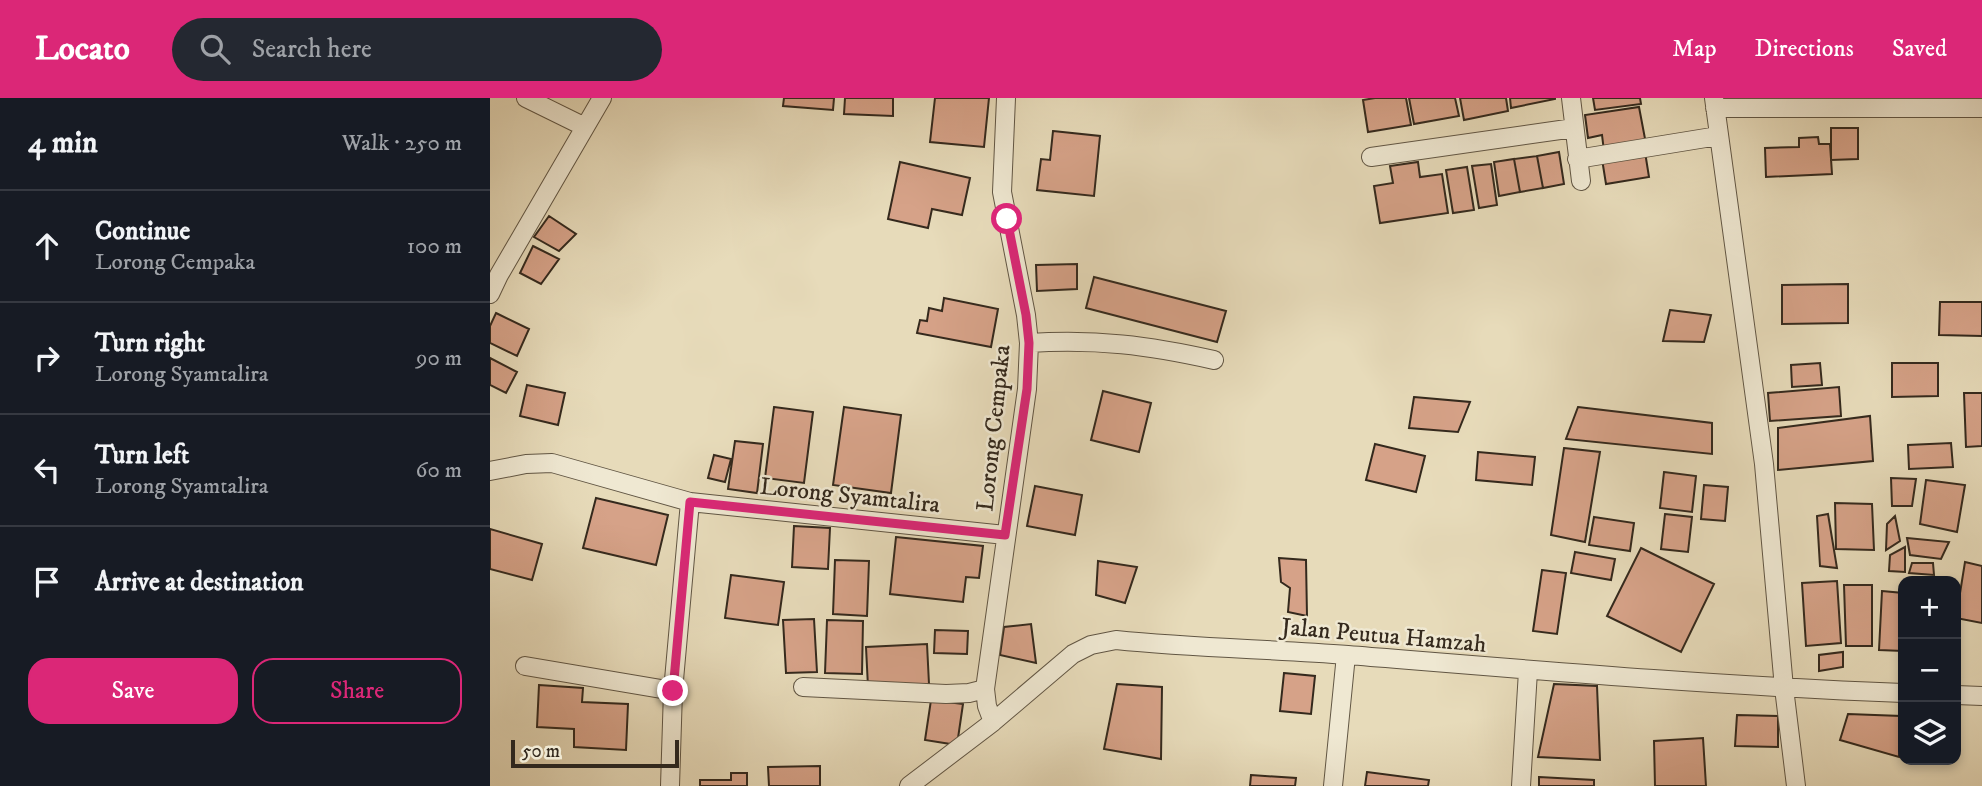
<!DOCTYPE html>
<meta charset="utf-8">
<style>
:root{--surface:#171b24;--page:#242831;--text:#f1f3f6;--muted:#9ea1a6;--line:#363941;--accent:#db2777}
body{margin:0;font-family:"IM FELL DW Pica",serif;background:var(--page);color:var(--text)}
.controls{position:absolute;right:21px;bottom:21px;display:grid;overflow:hidden;border-radius:14px;box-shadow:0 4px 10px #0003}
.controls button{width:63px;height:63px;display:grid;place-items:center;padding:0;border:0;border-bottom:2px solid var(--line);background:var(--surface);color:var(--text);font:35px sans-serif}
.scale{position:absolute;left:21px;bottom:18px;width:168px;box-sizing:border-box;padding-left:7px;border:4px solid #34291d;border-top:0;font-size:19px;line-height:24px;white-space:nowrap;color:#34291d;-webkit-text-stroke:5px #efe8d2;paint-order:stroke}
.stop{position:absolute;width:21px;height:21px;margin:-16px;border:5px solid #db2777;border-radius:50%;background:#fff}
.stop.end{background:#db2777;border-color:#fff;box-shadow:0 2px 7px #0008}
.list{margin:0;padding:0;list-style:none}
h2{display:flex;justify-content:space-between;align-items:center;height:91px;margin:0;padding:0 28px;font-size:30px}
h2 small{font-size:23px;font-weight:400;color:var(--muted)}
.list li{display:grid;grid-template-columns:46px 1fr auto;gap:21px;align-items:center;box-sizing:border-box;height:112px;padding:0 28px;border-top:2px solid var(--line)}
.list b{display:block;font-size:26px;white-space:nowrap}
.list p{margin:0;font-size:23px;white-space:nowrap;color:var(--muted)}
.list em{font-size:23px;font-style:normal;color:var(--muted)}
.actions{display:flex;gap:14px;padding:21px 28px}
.actions a{flex:1;padding:16px 0;border:2px solid var(--accent);border-radius:21px;text-align:center;font-size:24px;color:var(--accent)}
.actions .main{background:var(--accent);color:#fff}
.icon{flex:none;width:38px;height:38px;fill:none;stroke:currentColor;stroke-width:2;stroke-linecap:round;stroke-linejoin:round}
.map{position:relative;flex:none;width:1492px;height:688px;overflow:hidden}
header{display:flex;align-items:center;gap:42px;box-sizing:border-box;height:98px;padding:0 35px;background:var(--accent);color:#fff}
header strong{font-size:33px}
nav{display:flex;gap:38px;margin-inline-start:auto;font-size:24px}
.search{width:490px;height:63px;background:var(--page);display:flex;align-items:center;gap:18px;box-sizing:border-box;padding:0 24px;border-radius:38px;color:var(--muted);font-size:26px}
main{display:flex}
aside{flex:1;background:var(--surface)}
.map>svg:first-child{display:block}
.building{fill:#d6a288;stroke:#34291d;stroke-width:2}
.lines{fill:none;stroke-linecap:round;stroke-linejoin:round}
.street-casing{stroke:#615644;stroke-width:20}
.street{stroke:#efe8d2;stroke-width:18}
.route{stroke:#db2777;stroke-width:9}
.labels{text-anchor:middle;stroke-width:5;stroke-linejoin:round;paint-order:stroke}
.street-label{font-size:24px;fill:#34291d;stroke:#efe8d2}
</style>
<header>
<strong>Locato</strong>
<div class="search"><svg class="icon" aria-label="search" viewBox="0 0 24 24"><circle cx="10" cy="10" r="6"/><path d="M15 15l6 6"/></svg>Search here</div>
<nav><a>Map</a><a>Directions</a><a>Saved</a></nav>
</header>
<main>
<aside>
<h2>4 min<small>Walk · 250 m</small></h2>
<ul class="list">
<li><svg class="icon" aria-label="ahead" viewBox="0 0 24 24"><path d="M12 20V5M6 11l6-6 6 6"/></svg><div><b>Continue</b><p>Lorong Cempaka</p></div><em>100 m</em></li>
<li><svg class="icon" aria-label="right" viewBox="0 0 24 24"><path d="M7 20v-9h11M14 6l5 5-5 5"/></svg><div><b>Turn right</b><p>Lorong Syamtalira</p></div><em>90 m</em></li>
<li><svg class="icon" aria-label="left" viewBox="0 0 24 24"><path d="M17 20v-9H6M10 6l-5 5 5 5"/></svg><div><b>Turn left</b><p>Lorong Syamtalira</p></div><em>60 m</em></li>
<li><svg class="icon" aria-label="arrive" viewBox="0 0 24 24"><path d="M6 21V4h12l-3 4 3 4H6"/></svg><div><b>Arrive at destination</b></div></li>
</ul>
<div class="actions"><a class="main">Save</a><a>Share</a></div>
</aside>
<div class="map">
<svg width="1492" height="688" viewBox="0 0 1492 688">
<rect width="100%" height="100%" fill="#e7dbba"/>
<filter id="stains"><feTurbulence type="fractalNoise" baseFrequency=".00286" numOctaves="4"/><feColorMatrix values="0 0 0 0 .2 0 0 0 0 .09 0 0 0 0 .02 0 0 0 .5 -.17"/></filter>
<radialGradient id="worn" r=".72"><stop offset=".6" stop-color="#630" stop-opacity="0"/><stop offset="1" stop-color="#630" stop-opacity=".3"/></radialGradient>
<!-- building -->
<path class="building" d="M294 0H344L343 12 293 8Z
M355 0H403V18L354 16Z
M445 0H499L494 49 440 44Z
M885 0H916L921 27 878 34 873 2Z
M919 0H965L969 18 924 26Z
M970 0H1016L1018 13 974 22Z
M1020 0H1065V1L1021 10Z
M1103 0H1150L1151 6 1105 12Z
M1149 9 1156 46 1114 53 1112 37 1098 40 1095 17Z
M1341 30H1368V61L1341 62Z
M563 33 610 38 604 98 547 92 551 61 560 62Z
M1328 39 1329 46H1340L1342 76 1276 79 1275 50 1309 49V40Z
M1069 54 1074 86 1053 90 1047 58Z
M1155 54 1159 79 1116 86 1112 61Z
M1047 58 1053 90 1030 94 1024 61Z
M1024 61 1030 94 1009 98 1004 64Z
M410 64 480 80 472 117 442 111 438 130 398 121Z
M928 64 930 79 952 76 958 115 890 125 884 88 903 85 900 68Z
M1001 66 1007 107 989 110 982 68Z
M977 69 984 112 963 115 956 72Z
M59 118 86 136 69 153 44 139Z
M43 148 69 161 51 186 30 175Z
M587 166V191L547 193 546 167Z
M604 179 736 213 727 244 596 210Z
M1358 186V225L1292 226V187Z
M454 200 508 211 501 249 427 235 430 222 437 223 439 210 452 213Z
M1450 204H1492V238L1449 237Z
M1180 212 1221 217 1214 244 1173 243Z
M6 215 39 231 27 258 0 245V228Z
M0 260 27 274 16 295 0 287Z
M1330 265 1332 287 1302 289 1301 267Z
M1402 265H1448V298L1402 299Z
M37 287 75 295 68 327 30 318Z
M1349 289 1351 318 1280 323 1278 295Z
M613 293 661 305 649 354 601 342Z
M1474 295H1492V348L1476 349Z
M924 299 980 304 968 334 919 330Z
M284 309 323 314 314 385 275 380Z
M354 309 411 317 401 395 343 387Z
M1088 309 1222 325V356L1076 341Z
M1380 318 1383 363 1288 372V330Z
M245 343 273 346 267 395 238 391Z
M1461 345 1463 369 1419 371 1418 347Z
M885 346 935 358 926 394 876 382Z
M1074 350 1110 354 1095 444 1061 437Z
M988 354 1045 359 1042 387 986 382Z
M224 357 241 361 235 384 218 380Z
M1174 374 1206 378 1202 414 1170 410Z
M1401 380 1426 381 1422 408H1402Z
M1436 382 1475 387 1467 434 1430 426Z
M1214 387 1238 389 1235 423 1211 421Z
M545 388 592 397 585 437 537 428Z
M106 400 178 417 166 467 93 450Z
M1345 405 1382 406 1384 452 1346 451Z
M1175 416 1202 419 1198 454 1171 451Z
M1338 416 1347 470 1330 468 1327 418Z
M1405 418 1410 443 1396 452 1397 426Z
M1104 419 1144 425 1140 453 1099 447Z
M304 428 340 430 338 471 302 469Z
M0 431 52 446 42 482 0 471Z
M406 439 493 448 489 480 476 479 473 504 400 496Z
M1417 440 1459 444 1451 461 1420 457Z
M1415 449V474L1399 473 1400 457Z
M1151 450 1224 486 1191 554 1117 518Z
M1085 454 1125 461 1121 482 1081 475Z
M789 460 816 462 817 518 798 514 800 490 791 484Z
M345 462 379 463 377 518 343 516Z
M608 463 647 469 635 505 606 497Z
M1475 464 1492 468V525L1466 520Z
M1422 465H1443L1444 477 1419 475Z
M1052 472 1076 475 1067 536 1043 533Z
M241 477 294 484 288 527 235 520Z
M1347 483 1351 545 1316 548 1312 485Z
M1354 487H1382V548H1356Z
M1392 493 1413 495V553L1389 552Z
M324 521 327 574 296 575 293 522Z
M337 522 373 523 372 576 335 575Z
M541 526 546 565 510 557 514 529Z
M445 532 478 533 477 556 444 555Z
M437 546 439 586 378 589 376 549Z
M1353 554V569L1329 573V557Z
M794 575 825 578 821 616 790 613Z
M627 586 672 589 671 661 614 651Z
M1064 586 1107 588 1110 662 1048 659Z
M49 587 93 590 92 604 138 606 136 652 84 649V631L47 629Z
M441 602 473 606 467 647 435 642Z
M1358 616 1411 618 1409 659 1350 642Z
M1247 617 1288 618V649L1245 648Z
M1213 640 1216 688H1165L1164 643Z
M330 668V688H279L278 669Z
M877 674 939 682 938 688H875Z
M241 675H257V688H210V682H241Z
M761 677 806 680 805 688H760Z
M1049 679 1104 682V688H1049Z"/>
<g class="lines">
<!-- street casing -->
<g class="street-casing">
<path id="street" d="M36 0 95 29
M1081 0 1091 83
M1224 0 1274 366 1294 590 1306 688
M1225 10H1492
M881 59 1084 30
M1087 61 1228 38
M0 196 9 177 112 0
M539 245C607 241 657 247 724 262
M0 373 36 366 62 365 200 404 515 437
M35 568 183 593
M313 589 456 596 479 595 495 591
M1466 597 1492 598
M503 624 497 608 495 591 537 291 539 245 536 217 512 94 516 0
M180 688 183 593 200 404
M419 688 503 624 583 556 601 547 626 542C703 550 781 551 858 557 1043 572 1228 588 1413 595
M843 688 856 557
M1031 688 1038 573"/>
</g>
<!-- street -->
<use href="#street" class="street"/>
</g>
<g class="lines">
<!-- route -->
<path class="route" d="M183 593 200 404 515 437 537 291 539 245 536 217 517 121"/>
</g>
<g class="labels">
<!-- street labels -->
<g class="street-label">
<text transform="translate(503 330) rotate(-84)" y="8">Lorong Cempaka</text>
<text transform="translate(360 397) rotate(6)" y="8">Lorong Syamtalira</text>
<text transform="translate(894 537) rotate(5)" y="8">Jalan Peutua Hamzah</text>
</g>
</g>
<rect width="100%" height="100%" filter="url(#stains)"/>
<rect width="100%" height="100%" fill="url(#worn)"/>
</svg>
<div class="controls">
<button>+</button>
<button>−</button>
<button><svg class="icon" aria-label="layers" viewBox="0 0 24 24"><path d="M12 4l9 5-9 5-9-5zM3 14l9 5 9-5"/></svg></button>
</div>
<div class="scale">50 m</div>
<div class="stop" style="left:517px;top:121px"></div>
<div class="stop end" style="left:183px;top:593px"></div>
</div>
</main>
